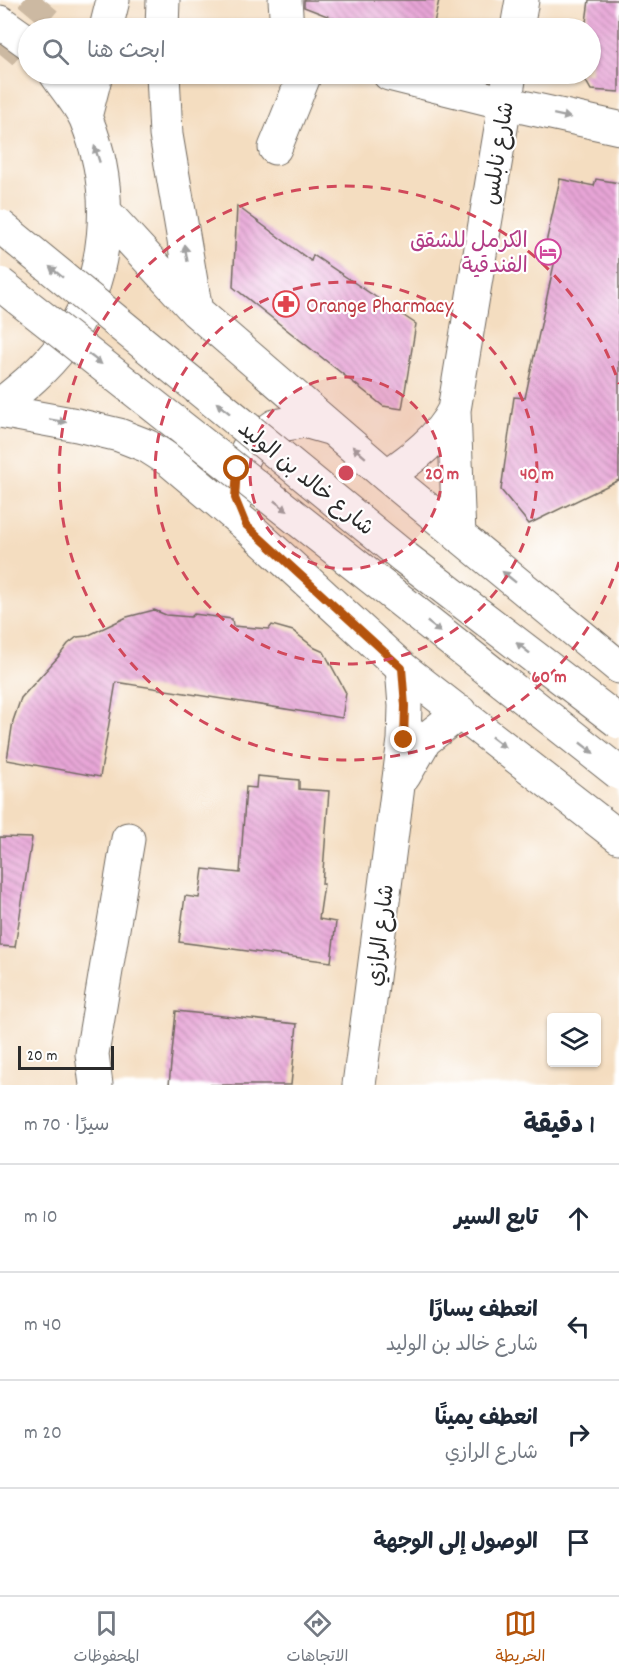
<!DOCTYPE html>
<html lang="ar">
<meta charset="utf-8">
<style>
:root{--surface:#fff;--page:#f6f6f7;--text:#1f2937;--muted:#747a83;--line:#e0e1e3;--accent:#b45309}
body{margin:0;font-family:Dekko,"Playpen Sans Arabic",sans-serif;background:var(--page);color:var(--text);direction:rtl}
.controls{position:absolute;right:18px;bottom:18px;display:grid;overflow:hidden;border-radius:6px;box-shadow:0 2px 4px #0004}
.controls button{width:54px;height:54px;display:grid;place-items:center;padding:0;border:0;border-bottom:2px solid var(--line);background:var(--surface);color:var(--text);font:30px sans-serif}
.scale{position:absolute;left:18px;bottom:15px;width:96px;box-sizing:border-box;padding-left:6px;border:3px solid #2b2b2b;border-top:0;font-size:16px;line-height:21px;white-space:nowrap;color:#2b2b2b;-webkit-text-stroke:4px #fff;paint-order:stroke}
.stop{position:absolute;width:18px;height:18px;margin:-14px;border:4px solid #b45309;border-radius:50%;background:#fff}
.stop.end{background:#b45309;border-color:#fff;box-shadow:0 2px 6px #0008}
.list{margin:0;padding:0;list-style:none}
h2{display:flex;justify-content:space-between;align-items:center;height:78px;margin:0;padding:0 24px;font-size:26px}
h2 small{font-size:20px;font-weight:400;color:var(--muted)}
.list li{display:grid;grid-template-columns:39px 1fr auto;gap:18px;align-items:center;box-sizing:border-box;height:108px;padding:0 24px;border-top:2px solid var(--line)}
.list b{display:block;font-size:22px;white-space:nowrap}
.list p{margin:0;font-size:20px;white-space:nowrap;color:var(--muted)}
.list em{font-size:20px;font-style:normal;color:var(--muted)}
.icon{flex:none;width:33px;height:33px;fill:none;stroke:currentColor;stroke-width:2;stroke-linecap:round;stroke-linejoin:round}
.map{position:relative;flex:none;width:619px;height:1085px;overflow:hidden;direction:ltr}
.search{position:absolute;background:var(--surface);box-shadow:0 2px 4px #0004;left:18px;right:18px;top:18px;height:66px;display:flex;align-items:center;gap:15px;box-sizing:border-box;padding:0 21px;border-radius:33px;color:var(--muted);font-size:22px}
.sheet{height:510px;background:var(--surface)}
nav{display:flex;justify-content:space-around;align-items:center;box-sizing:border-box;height:84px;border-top:2px solid var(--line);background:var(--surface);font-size:16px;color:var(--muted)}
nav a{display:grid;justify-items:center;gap:3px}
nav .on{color:var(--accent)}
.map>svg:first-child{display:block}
.building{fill:url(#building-back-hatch)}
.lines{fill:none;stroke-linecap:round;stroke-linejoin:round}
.highway-tunnel{stroke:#ccb9a2;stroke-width:33;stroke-dasharray:33 16;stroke-linecap:butt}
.street-casing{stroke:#71695f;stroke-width:35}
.secondary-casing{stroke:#71695f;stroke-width:35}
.street{stroke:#fff;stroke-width:33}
.secondary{stroke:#fff;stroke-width:33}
.primary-bridge-casing{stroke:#71695f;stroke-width:35;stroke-linecap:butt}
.primary-bridge{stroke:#fff;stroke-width:33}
.oneway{fill:#a0a0a0}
.route{stroke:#b45309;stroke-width:8}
.ring{fill:none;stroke:#d1495b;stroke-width:3;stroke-dasharray:10 8}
.labels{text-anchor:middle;stroke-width:4.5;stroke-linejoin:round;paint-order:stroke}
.street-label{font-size:22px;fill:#2b2b2b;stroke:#fff}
.hotel-label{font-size:22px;fill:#b23c85;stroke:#fff;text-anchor:end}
.health-label{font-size:22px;fill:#be3a42;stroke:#fff;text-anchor:start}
.centre{fill:#d1495b;stroke:#fff;stroke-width:3}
.ring-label{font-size:18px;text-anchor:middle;font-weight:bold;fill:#d1495b;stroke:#fff;stroke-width:4.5;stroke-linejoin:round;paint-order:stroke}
</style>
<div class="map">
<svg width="619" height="1085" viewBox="0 0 619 1085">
<defs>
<pattern id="building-back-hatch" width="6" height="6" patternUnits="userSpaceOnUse" patternTransform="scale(1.5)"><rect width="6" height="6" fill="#e8a5d7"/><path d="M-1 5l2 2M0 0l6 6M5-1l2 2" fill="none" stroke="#bc87af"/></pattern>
</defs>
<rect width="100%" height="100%" fill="#fff"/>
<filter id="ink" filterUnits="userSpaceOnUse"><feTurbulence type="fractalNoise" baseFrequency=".0167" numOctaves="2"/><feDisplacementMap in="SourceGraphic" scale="12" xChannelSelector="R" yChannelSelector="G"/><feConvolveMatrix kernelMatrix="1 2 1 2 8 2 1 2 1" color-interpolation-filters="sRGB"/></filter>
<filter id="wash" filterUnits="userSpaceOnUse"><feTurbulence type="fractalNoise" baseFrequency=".008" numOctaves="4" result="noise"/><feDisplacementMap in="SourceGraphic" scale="24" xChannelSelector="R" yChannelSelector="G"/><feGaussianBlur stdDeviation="1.35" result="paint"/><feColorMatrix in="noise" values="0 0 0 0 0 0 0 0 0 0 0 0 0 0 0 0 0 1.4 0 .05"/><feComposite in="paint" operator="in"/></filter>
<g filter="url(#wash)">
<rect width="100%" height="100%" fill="#f4ddc0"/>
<g id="blocks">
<!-- building -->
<path class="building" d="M304 0H439L433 28H358L304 7Z
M589 0H619V92L591 90 582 74H591V28H582V22H586Z
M560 179 594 186 596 179 619 183V480L529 524 501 490 514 397 525 398 556 255 544 252Z
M237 206 311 261 313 255 416 324 402 409 383 406 233 287Z
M154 610 166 615 191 617 194 614 232 619 233 626 269 629 272 625 293 631 315 648 324 652 346 693 342 718 116 682 100 777 7 760 13 721 21 698 59 656 68 644 77 637 87 636 127 617Z
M257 776 299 780V789L329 791 322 884H324L319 919 336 922 331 962 179 942 185 896 199 898 203 869 240 873 246 787 256 788Z
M0 837 32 838 15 947 0 946Z
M176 1011 297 1024 291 1085H169Z"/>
</g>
</g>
<g filter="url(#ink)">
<use href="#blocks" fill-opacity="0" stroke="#71695f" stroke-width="1.5"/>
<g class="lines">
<!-- highway-tunnel -->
<path class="highway-tunnel" d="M0 54 45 0"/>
<!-- street casing -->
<g class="street-casing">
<path id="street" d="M285 0 287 28
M389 74 505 103 619 128
M275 148 305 74
M96 1085 92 1054 128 839"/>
</g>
<!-- secondary casing -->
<g class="secondary-casing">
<path id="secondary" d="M0 22 28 42
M106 28 113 0
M162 28 163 0
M517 28 522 0
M163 74 166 135 196 311
M85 117 96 74
M105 212 196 311 387 476 619 667
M0 405C23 387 45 369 63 345 110 280 116 192 86 119 79 103 65 88 56 74
M0 411 77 425 119 435 147 446 169 460 246 525 402 668 619 837
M387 476C413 458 440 438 454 410
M236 499 237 469 251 443 275 426 304 421 332 429
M459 536 454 410 510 74
M404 776 425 740 460 712
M359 1085 404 740 405 706 402 668"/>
</g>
<!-- street -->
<use href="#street" class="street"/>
<!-- secondary -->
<use href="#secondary" class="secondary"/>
<!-- primary-bridge casing -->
<g class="primary-bridge-casing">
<path id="primary-bridge" d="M0 226 404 557 619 722
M0 284 619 773"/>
</g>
<!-- primary-bridge -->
<use href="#primary-bridge" class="primary-bridge"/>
</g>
<!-- one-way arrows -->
<defs><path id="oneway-solid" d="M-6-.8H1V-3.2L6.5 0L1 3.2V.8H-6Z" transform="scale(1.5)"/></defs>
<g class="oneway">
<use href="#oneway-solid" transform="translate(562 116) rotate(12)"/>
<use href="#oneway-solid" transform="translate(97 154) rotate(-108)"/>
<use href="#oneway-solid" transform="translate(186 253) rotate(-100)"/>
<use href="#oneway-solid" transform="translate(56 272) rotate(-141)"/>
<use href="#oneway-solid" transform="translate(95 359) rotate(38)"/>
<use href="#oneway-solid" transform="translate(223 408) rotate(-141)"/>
<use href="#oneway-solid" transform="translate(58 421) rotate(10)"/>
<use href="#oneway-solid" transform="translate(359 452) rotate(-139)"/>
<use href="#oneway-solid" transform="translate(281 506) rotate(38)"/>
<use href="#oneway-solid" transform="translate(509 577) rotate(-141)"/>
<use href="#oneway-solid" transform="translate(434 627) rotate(38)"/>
<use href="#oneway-solid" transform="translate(523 648) rotate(-142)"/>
<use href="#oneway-solid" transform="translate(498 742) rotate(38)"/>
<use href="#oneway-solid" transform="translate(587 748) rotate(38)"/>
</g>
</g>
<g class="lines" filter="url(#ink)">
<!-- route -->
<path class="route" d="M237 469 235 498 246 525 402 668 405 706 404 740"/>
</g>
<!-- distance rings -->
<circle cx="346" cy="473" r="96" fill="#d1495b" fill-opacity=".12"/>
<g class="ring">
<circle cx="346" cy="473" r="96"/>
<circle cx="346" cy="473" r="191"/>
<path d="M619 562A287 287 0 1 1 619 384"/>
</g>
<!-- icons -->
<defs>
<g id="hotel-ring" transform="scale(1.35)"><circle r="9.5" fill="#fff" stroke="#d1479c" stroke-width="1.5"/><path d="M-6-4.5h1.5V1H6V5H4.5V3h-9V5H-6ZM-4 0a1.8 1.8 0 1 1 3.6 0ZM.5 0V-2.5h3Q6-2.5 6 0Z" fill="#d1479c"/></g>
<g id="pharmacy-ring" transform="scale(1.35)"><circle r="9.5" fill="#fff" stroke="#e0444e" stroke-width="1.5"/><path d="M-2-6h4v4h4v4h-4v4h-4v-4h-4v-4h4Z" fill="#e0444e"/></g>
</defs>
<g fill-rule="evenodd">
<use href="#hotel-ring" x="548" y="252"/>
<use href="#pharmacy-ring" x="286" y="304"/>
</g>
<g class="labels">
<!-- street labels -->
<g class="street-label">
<text transform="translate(497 153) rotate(-81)" y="8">شارع نابلس</text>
<text transform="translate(307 477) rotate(39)" y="8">شارع خالد بن الوليد</text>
<text transform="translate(379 935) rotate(-83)" y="8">شارع الرازي</text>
</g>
<!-- hotel labels -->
<g class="hotel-label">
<text x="528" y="247">الكرمل للشقق<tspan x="528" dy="25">الفندقية</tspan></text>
</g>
<!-- health labels -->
<g class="health-label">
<text x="306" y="312">Orange Pharmacy</text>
</g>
</g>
<circle cx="346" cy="473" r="9" class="centre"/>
<g class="ring-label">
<text x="442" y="479">20 m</text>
<text x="537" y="479">40 m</text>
<text x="549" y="682">60 m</text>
</g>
</svg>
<div class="controls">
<button><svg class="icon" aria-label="layers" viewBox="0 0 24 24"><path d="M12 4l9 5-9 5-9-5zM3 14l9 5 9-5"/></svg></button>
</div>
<div class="scale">20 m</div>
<div class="stop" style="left:237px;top:469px"></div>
<div class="stop end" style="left:404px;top:740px"></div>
<div class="search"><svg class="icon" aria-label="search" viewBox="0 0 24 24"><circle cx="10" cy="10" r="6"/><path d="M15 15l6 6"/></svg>ابحث هنا</div>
</div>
<section class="sheet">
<h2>1 دقيقة<small>سيرًا · 70 m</small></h2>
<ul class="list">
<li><svg class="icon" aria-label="ahead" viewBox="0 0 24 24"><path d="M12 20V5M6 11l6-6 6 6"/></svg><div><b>تابع السير</b></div><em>10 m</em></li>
<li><svg class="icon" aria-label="left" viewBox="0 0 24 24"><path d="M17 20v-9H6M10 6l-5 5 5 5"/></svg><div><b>انعطف يسارًا</b><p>شارع خالد بن الوليد</p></div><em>40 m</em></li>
<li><svg class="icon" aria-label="right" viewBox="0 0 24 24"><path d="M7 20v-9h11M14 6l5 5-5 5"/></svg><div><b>انعطف يمينًا</b><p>شارع الرازي</p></div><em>20 m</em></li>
<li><svg class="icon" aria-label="arrive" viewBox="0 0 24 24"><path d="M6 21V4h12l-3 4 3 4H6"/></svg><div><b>الوصول إلى الوجهة</b></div></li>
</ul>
</section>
<nav>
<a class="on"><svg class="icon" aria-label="map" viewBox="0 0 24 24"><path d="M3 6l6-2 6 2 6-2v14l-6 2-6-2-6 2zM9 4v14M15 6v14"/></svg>الخريطة</a>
<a><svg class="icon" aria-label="directions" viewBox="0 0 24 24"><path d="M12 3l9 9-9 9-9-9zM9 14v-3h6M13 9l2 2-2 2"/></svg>الاتجاهات</a>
<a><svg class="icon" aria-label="saved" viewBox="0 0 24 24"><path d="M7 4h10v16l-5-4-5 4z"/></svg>المحفوظات</a>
</nav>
